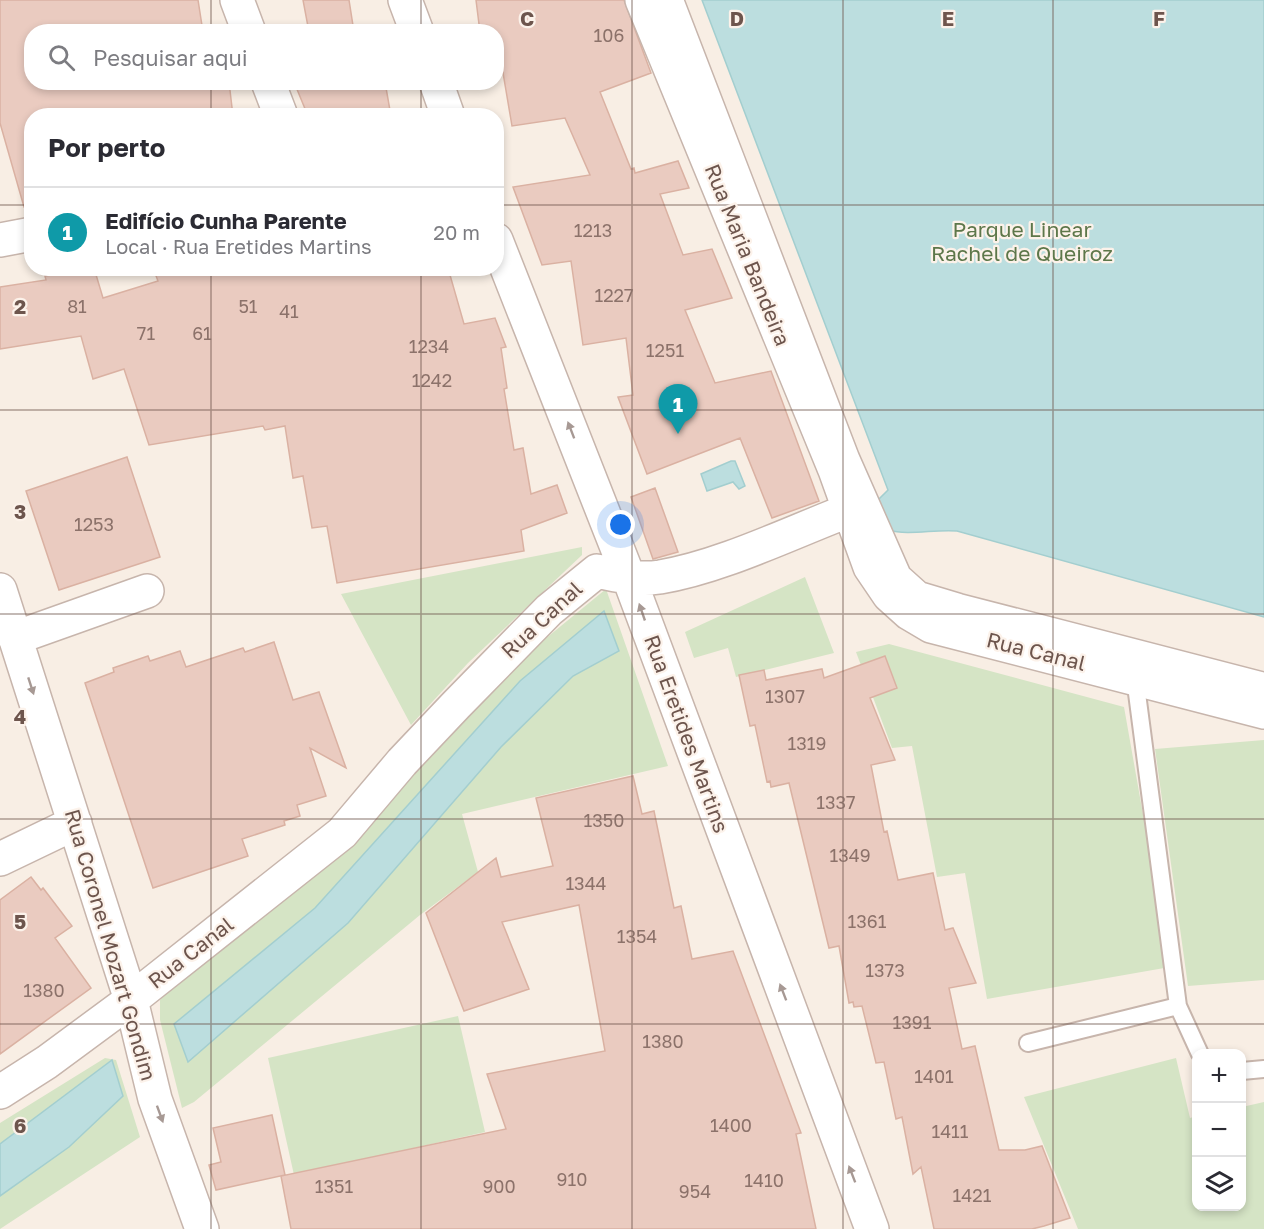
<!DOCTYPE html>
<html lang="pt">
<meta charset="utf-8">
<style>
:root{--surface:#fff;--page:#f7f7f7;--text:#2b2b33;--muted:#7c7c81;--line:#e1e1e2;--accent:#d2655a}
body{margin:0;font-family:"Golos Text",sans-serif;background:var(--page);color:var(--text)}
.controls{position:absolute;right:18px;bottom:18px;display:grid;overflow:hidden;border-radius:12px;box-shadow:0 3px 9px #0003}
.controls button{width:54px;height:54px;display:grid;place-items:center;padding:0;border:0;border-bottom:2px solid var(--line);background:var(--surface);color:var(--text);font:30px sans-serif}
.you{position:absolute;left:621px;top:525px;width:21px;height:21px;margin:-15px;border:4px solid #fff;border-radius:50%;background:#1a73e8;box-shadow:0 0 0 9px #1a73e833}
.badge{display:grid;place-items:center;width:39px;height:39px;border-radius:50%;background:var(--accent);color:#fff;font-size:20px;font-weight:700}
.pin{position:absolute;translate:-50% -50px;filter:drop-shadow(0 2px 3px #0008)}
.pin::after{content:'';position:absolute;top:32px;width:21px;height:18px;background:inherit;clip-path:polygon(0 0,100% 0,50% 100%)}
.list{margin:0;padding:0;list-style:none}
h2{display:flex;justify-content:space-between;align-items:center;height:78px;margin:0;padding:0 24px;font-size:26px}
h2 small{font-size:20px;font-weight:400;color:var(--muted)}
.list li{display:grid;grid-template-columns:39px 1fr auto;gap:18px;align-items:center;box-sizing:border-box;height:90px;padding:0 24px;border-top:2px solid var(--line)}
.list b{display:block;font-size:22px;white-space:nowrap}
.list p{margin:0;font-size:20px;white-space:nowrap;color:var(--muted)}
.list em{font-size:20px;font-style:normal;color:var(--muted)}
.icon{flex:none;width:33px;height:33px;fill:none;stroke:currentColor;stroke-width:2;stroke-linecap:round;stroke-linejoin:round}
.map{position:relative;flex:none;width:1264px;height:1229px;overflow:hidden}
.search{position:absolute;background:var(--surface);box-shadow:0 3px 9px #0003;left:24px;top:24px;width:480px;height:66px;display:flex;align-items:center;gap:15px;box-sizing:border-box;padding:0 21px;border-radius:24px;color:var(--muted);font-size:22px}
.panel{position:absolute;background:var(--surface);box-shadow:0 3px 9px #0003;left:24px;top:108px;width:480px;height:168px;border-radius:24px}
.map>svg:first-child{display:block}
.green{fill:#d5e4c5}
.water{fill:#bcdedf;stroke:#a3cecf;stroke-width:1.5}
.building{fill:#eacbc0;stroke:#dab1a2;stroke-width:1.5}
.lines{fill:none;stroke-linecap:round;stroke-linejoin:round}
.service-casing{stroke:#c7b5ac;stroke-width:20}
.pedestrian-casing{stroke:#c7b5ac;stroke-width:27}
.minor-casing{stroke:#c7b5ac;stroke-width:36}
.service{stroke:#fff;stroke-width:16}
.pedestrian{stroke:#fff;stroke-width:24}
.minor{stroke:#fff;stroke-width:33}
.oneway{fill:#a79994}
.grid{fill:none;stroke:#6d554d;stroke-width:1.5;stroke-opacity:0.55}
.labels{text-anchor:middle;stroke-width:4.5;stroke-linejoin:round;paint-order:stroke}
.number-label{font-size:18px;fill:#8c726a}
.park-label{font-size:21px;fill:#5d774a;stroke:#fcf2ea}
.street-label{font-size:21px;fill:#6d554d;stroke:#fcf2ea}
.grid-label{font-size:20px;text-anchor:middle;font-weight:bold;fill:#6d554d;stroke:#fcf2ea;stroke-width:4.5;stroke-linejoin:round;paint-order:stroke}
</style>
<div class="map">
<svg width="1264" height="1229" viewBox="0 0 1264 1229">
<rect width="100%" height="100%" fill="#f8eee4"/>
<!-- green -->
<path class="green" d="M582 547V555L468 663 411 725 341 594Z
M805 577 834 653 736 677 728 648 694 658 685 632Z
M606 589 668 766 462 814 478 872 420 915 194 1102 182 1108 160 1020V1000L180 979 433 752 528 653Z
M889 644 1124 707 1170 967 987 999 965 873 937 877 912 746 892 748 856 652Z
M1264 740V980L1188 986 1155 749Z
M458 1016 485 1132 294 1175 268 1058Z
M105 1058 116 1060 140 1137 0 1229V1123Z
M1176 1058 1190 1118 1196 1116V1206H1242V1107L1264 1102V1229H1078L1024 1097Z"/>
<!-- water -->
<path class="water" d="M702 0H1264V617L957 531C934 529 909 536 888 530L878 500 888 490Z
M731 461H735L745 486 739 489 733 482 707 491 701 474Z
M604 611 619 651 573 676 501 747 348 923 188 1062 174 1024 315 908 520 681Z
M112 1060 123 1096 69 1147 0 1196V1144Z"/>
<!-- building -->
<path class="building" d="M0 0H198L203 32H32V82H229L233 116H32V206L24 207 0 123Z
M303 0H349L354 32H309Z
M476 0H624L651 73 600 92 631 169 634 168 635 173 678 161 689 188 660 194 683 255 712 249 732 298 685 310 715 383 771 371 819 501 772 518 740 438 647 474 618 397 633 395 626 338 583 345 571 261 542 265 513 187 590 175 565 118 512 126 500 55H496V32H480Z
M294 82H385L391 116H308Z
M94 268 103 298 158 281 153 268H448L464 324 495 318 506 347 501 348 507 388 504 389 514 450 523 448 531 494 557 485 567 513 521 530 524 551 337 583 327 526 312 528 303 476 293 478 285 426 265 430 263 426 149 445 124 369 93 379 81 336 0 349V287L46 280 45 276Z
M127 457 160 557 59 590 26 491Z
M655 488 678 552 653 559 631 497Z
M274 642 293 700 319 692 346 768 310 748 326 796 297 805 300 816 284 821 285 825 242 839 248 856 153 888 85 683 114 672 113 668 148 656 150 661 180 651 186 667 243 648 245 652Z
M885 656 897 688 870 698 895 760 871 765 884 832 887 831 898 880 933 873 945 930 953 928 976 983 949 988 962 1049 975 1046 999 1150H1025L1042 1146 1070 1218 1044 1226 1032 1229H934L921 1167 913 1174 902 1117 896 1119 884 1062 876 1063 862 1006 854 1007 853 1002 849 1003 839 946 829 948 789 783 771 787 770 781 767 782 755 725 750 726 739 675 764 670 766 680 822 669 824 678Z
M633 776 642 814 654 811 674 908 681 906 692 959 733 951 801 1133 796 1134 816 1229H291L281 1176 506 1129 487 1074 605 1051 579 905 502 922 529 989 464 1011 426 913 496 858 501 877 553 866 536 798Z
M31 877 41 890 43 888 72 926 55 938 91 988 0 1054V900Z
M272 1115 285 1175 216 1190 209 1165 221 1162 213 1128Z"/>
<g class="lines">
<!-- service casing -->
<g class="service-casing">
<path id="service" d="M1178 1006 1200 1054
M1028 1043 1178 1006 1135 678
M1242 1071 1264 1069"/>
</g>
<!-- pedestrian casing -->
<g class="pedestrian-casing">
<path id="pedestrian" d="M671 0 847 458 899 576 919 594 959 606 1264 685"/>
</g>
<!-- minor casing -->
<g class="minor-casing">
<path id="minor" d="M237 0 249 32
M405 0 417 32
M642 0 835 470 870 567 889 595 909 613 931 626 1264 712
M268 82 281 116
M436 82 448 116
M0 240 32 234
M496 240 629 578 872 1229
M0 590 131 1000 155 1099 202 1229
M15 638 147 591
M0 859 75 823
M0 1092 47 1062 131 1000 342 833 402 762 456 705 549 610 597 571C618 576 638 580 660 577 721 567 792 532 850 510"/>
</g>
<!-- service -->
<use href="#service" class="service"/>
<!-- pedestrian -->
<use href="#pedestrian" class="pedestrian"/>
<!-- minor -->
<use href="#minor" class="minor"/>
</g>
<!-- one-way arrows -->
<defs><path id="oneway-solid" d="M-6-.8H1V-3.2L6.5 0L1 3.2V.8H-6Z" transform="scale(1.5)"/></defs>
<g class="oneway">
<use href="#oneway-solid" transform="translate(571 430) rotate(-111)"/>
<use href="#oneway-solid" transform="translate(642 612) rotate(-109)"/>
<use href="#oneway-solid" transform="translate(31 686) rotate(72)"/>
<use href="#oneway-solid" transform="translate(783 992) rotate(-111)"/>
<use href="#oneway-solid" transform="translate(160 1114) rotate(70)"/>
<use href="#oneway-solid" transform="translate(852 1174) rotate(-111)"/>
</g>
<!-- grid -->
<path class="grid" d="M211 0V32M421 0V32M632 0V1229M843 0V1229M1053 0V1229M211 82V116M421 82V116M0 205H32M496 205H1264M211 268V1229M421 268V1229M0 410H1264M0 614H1264M0 819H1264M0 1024H1264"/>
<g class="labels">
<!-- number labels -->
<g class="number-label">
<text x="609" y="42">106</text>
<text x="593" y="237">1213</text>
<text x="614" y="302">1227</text>
<text x="77" y="313">81</text>
<text x="248" y="313">51</text>
<text x="289" y="318">41</text>
<text x="146" y="340">71</text>
<text x="202" y="340">61</text>
<text x="429" y="353">1234</text>
<text x="665" y="357">1251</text>
<text x="432" y="387">1242</text>
<text x="94" y="531">1253</text>
<text x="785" y="703">1307</text>
<text x="807" y="750">1319</text>
<text x="836" y="809">1337</text>
<text x="604" y="827">1350</text>
<text x="850" y="862">1349</text>
<text x="586" y="890">1344</text>
<text x="867" y="928">1361</text>
<text x="637" y="943">1354</text>
<text x="885" y="977">1373</text>
<text x="44" y="997">1380</text>
<text x="912" y="1029">1391</text>
<text x="663" y="1048">1380</text>
<text x="934" y="1083">1401</text>
<text x="731" y="1132">1400</text>
<text x="950" y="1138">1411</text>
<text x="572" y="1186">910</text>
<text x="764" y="1187">1410</text>
<text x="334" y="1193">1351</text>
<text x="499" y="1193">900</text>
<text x="695" y="1198">954</text>
<text x="972" y="1202">1421</text>
</g>
<!-- park labels -->
<g class="park-label">
<text x="1022" y="237">Parque Linear<tspan x="1022" dy="24">Rachel de Queiroz</tspan></text>
</g>
<!-- street labels -->
<g class="street-label">
<text transform="translate(747 255) rotate(68)" y="7">Rua Maria Bandeira</text>
<text transform="translate(542 620) rotate(-43)" y="7">Rua Canal</text>
<text transform="translate(1036 652) rotate(14)" y="7">Rua Canal</text>
<text transform="translate(686 734) rotate(70)" y="7">Rua Eretides Martins</text>
<text transform="translate(110 945) rotate(74)" y="7">Rua Coronel Mozart Gondim</text>
<text transform="translate(191 953) rotate(-38)" y="7">Rua Canal</text>
</g>
</g>
<g class="grid-label">
<text x="527" y="26">C</text>
<text x="737" y="26">D</text>
<text x="948" y="26">E</text>
<text x="1159" y="26">F</text>
<text x="20" y="314">2</text>
<text x="20" y="519">3</text>
<text x="20" y="724">4</text>
<text x="20" y="929">5</text>
<text x="20" y="1133">6</text>
</g>
</svg>
<div class="controls">
<button>+</button>
<button>−</button>
<button><svg class="icon" aria-label="layers" viewBox="0 0 24 24"><path d="M12 4l9 5-9 5-9-5zM3 14l9 5 9-5"/></svg></button>
</div>
<div class="you"></div>
<div class="pin badge" style="left:678px;top:434px;background:#0f9aa8">1</div>
<div class="search"><svg class="icon" aria-label="search" viewBox="0 0 24 24"><circle cx="10" cy="10" r="6"/><path d="M15 15l6 6"/></svg>Pesquisar aqui</div>
<section class="panel">
<h2>Por perto<small></small></h2>
<ul class="list">
<li><span class="badge" style="background:#0f9aa8">1</span><div><b>Edifício Cunha Parente</b><p>Local · Rua Eretides Martins</p></div><em>20 m</em></li>
</ul>
</section>
</div>
